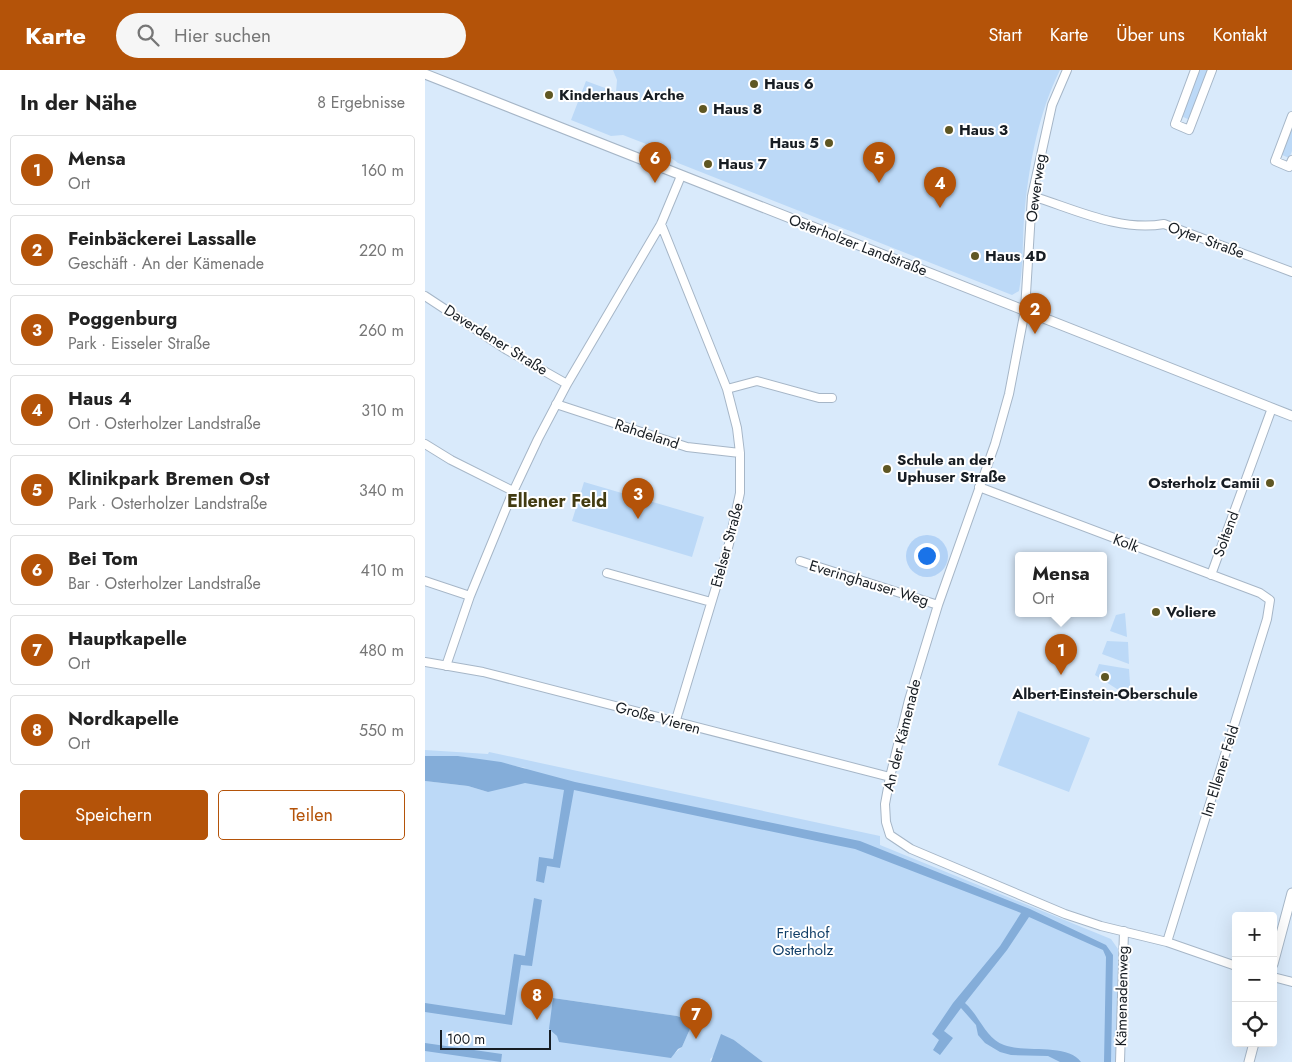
<!DOCTYPE html>
<html lang="de">
<meta charset="utf-8">
<style>
:root{--surface:#fff;--page:#f6f6f6;--text:#222;--muted:#767676;--line:#e0e0e0;--accent:#b45309}
body{margin:0;font-family:Jost,sans-serif;background:var(--page);color:var(--text)}
.controls{position:absolute;right:15px;bottom:15px;display:grid;overflow:hidden;border-radius:5px;box-shadow:0 5px 20px #0002}
.controls button{width:45px;height:45px;display:grid;place-items:center;padding:0;border:0;border-bottom:1px solid var(--line);background:var(--surface);color:var(--text);font:25px sans-serif}
.scale{position:absolute;left:15px;bottom:12px;width:111px;box-sizing:border-box;padding-left:5px;border:2px solid #171d23;border-top:0;font-size:14px;line-height:18px;white-space:nowrap;color:#171d23;-webkit-text-stroke:4px #fff;paint-order:stroke}
.you{position:absolute;left:501px;top:485px;width:18px;height:18px;margin:-12px;border:4px solid #fff;border-radius:50%;background:#1a73e8;box-shadow:0 0 0 8px #1a73e833}
.badge{display:grid;place-items:center;width:32px;height:32px;border-radius:50%;background:var(--accent);color:#fff;font-size:16px;font-weight:700}
.pin{position:absolute;translate:-50% -41px;filter:drop-shadow(0 1px 2px #0008)}
.pin::after{content:'';position:absolute;top:26px;width:18px;height:15px;background:inherit;clip-path:polygon(0 0,100% 0,50% 100%)}
.popup{position:absolute;left:590px;top:482px;width:92px;height:65px;box-sizing:border-box;display:grid;place-content:center;border-radius:5px;background:var(--surface);filter:drop-shadow(0 1px 4px #0005);font-size:16px;white-space:nowrap;color:var(--muted)}
.popup b{font-size:19px;color:var(--text)}
.popup::after{content:'';position:absolute;left:50%;top:100%;margin-left:-10px;border:10px solid transparent;border-top-color:var(--surface)}
.list{margin:0;padding:0;list-style:none}
h2{display:flex;justify-content:space-between;align-items:center;height:65px;margin:0;padding:0 20px;font-size:21px}
h2 small{font-size:16px;font-weight:400;color:var(--muted)}
.list li{display:grid;grid-template-columns:32px 1fr auto;gap:15px;align-items:center;box-sizing:border-box;height:70px;margin:0 10px 10px;padding:0 10px;border:1px solid var(--line);border-radius:5px}
.list b{display:block;font-size:19px;white-space:nowrap}
.list p{margin:0;font-size:16px;white-space:nowrap;color:var(--muted)}
.list em{font-size:16px;font-style:normal;color:var(--muted)}
.actions{display:flex;gap:10px;padding:15px 20px}
.actions a{flex:1;padding:11px 0;border:1px solid var(--accent);border-radius:5px;text-align:center;font-size:18px;color:var(--accent)}
.actions .main{background:var(--accent);color:#fff}
.icon{flex:none;width:28px;height:28px;fill:none;stroke:currentColor;stroke-width:2;stroke-linecap:round;stroke-linejoin:round}
.map{position:relative;flex:none;width:867px;height:992px;overflow:hidden}
header{display:flex;align-items:center;gap:30px;box-sizing:border-box;height:70px;padding:0 25px;background:var(--accent);color:#fff}
header strong{font-size:24px}
nav{display:flex;gap:28px;margin-inline-start:auto;font-size:18px}
.search{width:350px;height:45px;background:var(--page);display:flex;align-items:center;gap:12px;box-sizing:border-box;padding:0 18px;border-radius:28px;color:var(--muted);font-size:19px}
main{display:flex}
aside{flex:1;background:var(--surface)}
.map>svg:first-child{display:block}
.green{fill:#bcd9f7;fill-rule:evenodd}
.water{fill:#84add9}
.lines{fill:none;stroke-linecap:round;stroke-linejoin:round}
.minor-casing{stroke:#a6b6c7;stroke-width:10}
.major-casing{stroke:#a6b6c7;stroke-width:11}
.minor{stroke:#fff;stroke-width:8}
.major{stroke:#fff;stroke-width:9}
.poi-dot{fill:#5f5723;stroke:#fff;stroke-width:2}
.labels{text-anchor:middle;stroke-width:4;stroke-linejoin:round;paint-order:stroke}
.poi-label{font-size:15px;font-weight:bold;fill:#171d23;stroke:#fff;text-anchor:start}
.street-label{font-size:15px;fill:#171d23;stroke:#fff}
.park-label{font-size:15px;fill:#123f68;stroke:#fff}
.quarter-label{font-size:18px;font-weight:bold;fill:#423b11;stroke:#fff}
</style>
<header>
<strong>Karte</strong>
<div class="search"><svg class="icon" aria-label="search" viewBox="0 0 24 24"><circle cx="10" cy="10" r="6"/><path d="M15 15l6 6"/></svg>Hier suchen</div>
<nav><a>Start</a><a>Karte</a><a>Über uns</a><a>Kontakt</a></nav>
</header>
<main>
<aside>
<h2>In der Nähe<small>8 Ergebnisse</small></h2>
<ul class="list">
<li><span class="badge">1</span><div><b>Mensa</b><p>Ort</p></div><em>160 m</em></li>
<li><span class="badge">2</span><div><b>Feinbäckerei Lassalle</b><p>Geschäft · An der Kämenade</p></div><em>220 m</em></li>
<li><span class="badge">3</span><div><b>Poggenburg</b><p>Park · Eisseler Straße</p></div><em>260 m</em></li>
<li><span class="badge">4</span><div><b>Haus 4</b><p>Ort · Osterholzer Landstraße</p></div><em>310 m</em></li>
<li><span class="badge">5</span><div><b>Klinikpark Bremen Ost</b><p>Park · Osterholzer Landstraße</p></div><em>340 m</em></li>
<li><span class="badge">6</span><div><b>Bei Tom</b><p>Bar · Osterholzer Landstraße</p></div><em>410 m</em></li>
<li><span class="badge">7</span><div><b>Hauptkapelle</b><p>Ort</p></div><em>480 m</em></li>
<li><span class="badge">8</span><div><b>Nordkapelle</b><p>Ort</p></div><em>550 m</em></li>
</ul>
<div class="actions"><a class="main">Speichern</a><a>Teilen</a></div>
</aside>
<div class="map">
<svg width="867" height="992" viewBox="0 0 867 992">
<rect width="100%" height="100%" fill="#d9eafb"/>
<!-- green -->
<path class="green" d="M188 0H635C614 42 605 90 600 137 597 165 599 193 594 221L587 225 253 93 234 79 198 65 186 66 146 50 161 11 191 22 192 10Z
M773 0H784L765 50 756 46Z
M867 54V81L864 88 855 84Z
M159 412 279 447 267 487 147 451Z
M700 543 702 567 685 561 691 545Z
M682 571 703 572 704 594 677 584Z
M674 594 704 599 706 628 670 605Z
M593 641 665 668 644 722 573 695Z
M0 680 63 684 64 682 455 766V775L686 869 693 879 692 992H338L309 970 285 989 286 992H0V711L43 716 63 722 101 698 33 686H0ZM128 928 252 946 268 952 257 977 250 983 132 966 128 961Z"/>
<!-- water -->
<path class="water" d="M0 686H33L76 692 150 712 435 771 605 839 681 875 688 885 686 992H679L681 887 678 880 604 847 582 880 540 933C554 945 561 969 579 975 600 983 643 973 656 992H635L623 986 586 985 575 982 560 973 553 965 551 955 536 938 519 961 528 968 515 985 508 980 514 970 507 964 528 933 575 876 596 843 430 779 149 720 135 798 122 796 119 813 111 811 114 787 128 789 139 720 100 713 63 722 43 716 0 711Z
M109 828 117 830 107 896 96 895 87 955 0 942V933L80 945 89 884 100 886Z
M128 928 252 946 268 952 257 977 253 979 246 988 134 972 132 966 124 959Z
M296 964 309 970 338 992H286Z
M0 973 77 984 76 992 0 981Z"/>
<g class="lines">
<!-- minor casing -->
<g class="minor-casing">
<path id="minor" d="M642 0 627 35 607 126 600 240 584 324 570 374 513 535 484 630 465 707 460 734 461 752 465 765 486 779 640 844 676 856 742 872 811 896
M770 0 750 54 764 60 787 0
M867 46 850 91 864 97 867 90
M607 126C649 139 695 162 739 154L867 202
M236 154 302 319 312 358 315 383V423L304 474 250 653
M0 226 82 280 142 314
M302 319 332 311 394 328H407
M131 334 262 377 315 383
M0 374 26 390 88 421
M554 417 835 523 845 530 842 549 742 872
M375 491 513 535
M182 503 286 532
M786 505 847 338
M0 511 45 526
M0 592 58 602 465 707
M21 596 45 526 87 424 113 369 142 314 236 154 256 106
M848 907 867 912
M695 992 699 861"/>
</g>
<!-- major casing -->
<g class="major-casing">
<path id="major" d="M0 4 867 346
M848 894 867 823
M824 992 829 973"/>
</g>
<!-- minor -->
<use href="#minor" class="minor"/>
<!-- major -->
<use href="#major" class="major"/>
</g>
<!-- markers -->
<g class="poi-dot">
<circle cx="329" cy="14" r="5"/>
<circle cx="124" cy="25" r="5"/>
<circle cx="278" cy="39" r="5"/>
<circle cx="524" cy="60" r="5"/>
<circle cx="404" cy="73" r="5"/>
<circle cx="283" cy="94" r="5"/>
<circle cx="550" cy="186" r="5"/>
<circle cx="462" cy="399" r="5"/>
<circle cx="845" cy="413" r="5"/>
<circle cx="731" cy="542" r="5"/>
<circle cx="680" cy="607" r="5"/>
</g>
<g class="labels">
<!-- poi labels -->
<g class="poi-label">
<text x="339" y="19">Haus 6</text>
<text x="134" y="30">Kinderhaus Arche</text>
<text x="288" y="44">Haus 8</text>
<text x="534" y="65">Haus 3</text>
<text x="394" y="78" text-anchor="end">Haus 5</text>
<text x="293" y="99">Haus 7</text>
<text x="560" y="191">Haus 4D</text>
<text x="472" y="395">Schule an der<tspan x="472" dy="17">Uphuser Straße</tspan></text>
<text x="835" y="418" text-anchor="end">Osterholz Camii</text>
<text x="741" y="547">Voliere</text>
<text x="680" y="629" text-anchor="middle">Albert-Einstein-Oberschule</text>
</g>
<!-- street labels -->
<g class="street-label">
<text transform="translate(611 118) rotate(-82)" y="5">Oewerweg</text>
<text transform="translate(781 170) rotate(20)" y="5">Oyter Straße</text>
<text transform="translate(433 175) rotate(21)" y="5">Osterholzer Landstraße</text>
<text transform="translate(71 270) rotate(32)" y="5">Daverdener Straße</text>
<text transform="translate(222 364) rotate(18)" y="5">Rahdeland</text>
<text transform="translate(801 464) rotate(-70)" y="5">Soltend</text>
<text transform="translate(701 473) rotate(21)" y="5">Kolk</text>
<text transform="translate(302 475) rotate(-75)" y="5">Etelser Straße</text>
<text transform="translate(444 513) rotate(17)" y="5">Everinghauser Weg</text>
<text transform="translate(233 648) rotate(15)" y="5">Große Vieren</text>
<text transform="translate(477 665) rotate(-76)" y="5">An der Kämenade</text>
<text transform="translate(795 701) rotate(-73)" y="5">Im Ellener Feld</text>
<text transform="translate(697 926) rotate(-89)" y="5">Kämenadenweg</text>
</g>
<!-- park labels -->
<g class="park-label">
<text x="378" y="868">Friedhof<tspan x="378" dy="17">Osterholz</tspan></text>
</g>
<!-- quarter labels -->
<g class="quarter-label">
<text x="132" y="437">Ellener Feld</text>
</g>
</g>
</svg>
<div class="controls">
<button>+</button>
<button>−</button>
<button><svg class="icon" aria-label="locate" viewBox="0 0 24 24"><circle cx="12" cy="12" r="6"/><path d="M12 2v4M12 18v4M2 12h4M18 12h4"/></svg></button>
</div>
<div class="scale">100 m</div>
<div class="you"></div>
<div class="pin badge" style="left:636px;top:605px">1</div>
<div class="popup"><b>Mensa</b>Ort</div>
<div class="pin badge" style="left:610px;top:264px">2</div>
<div class="pin badge" style="left:213px;top:449px">3</div>
<div class="pin badge" style="left:515px;top:138px">4</div>
<div class="pin badge" style="left:454px;top:113px">5</div>
<div class="pin badge" style="left:230px;top:113px">6</div>
<div class="pin badge" style="left:271px;top:969px">7</div>
<div class="pin badge" style="left:112px;top:950px">8</div>
</div>
</main>
